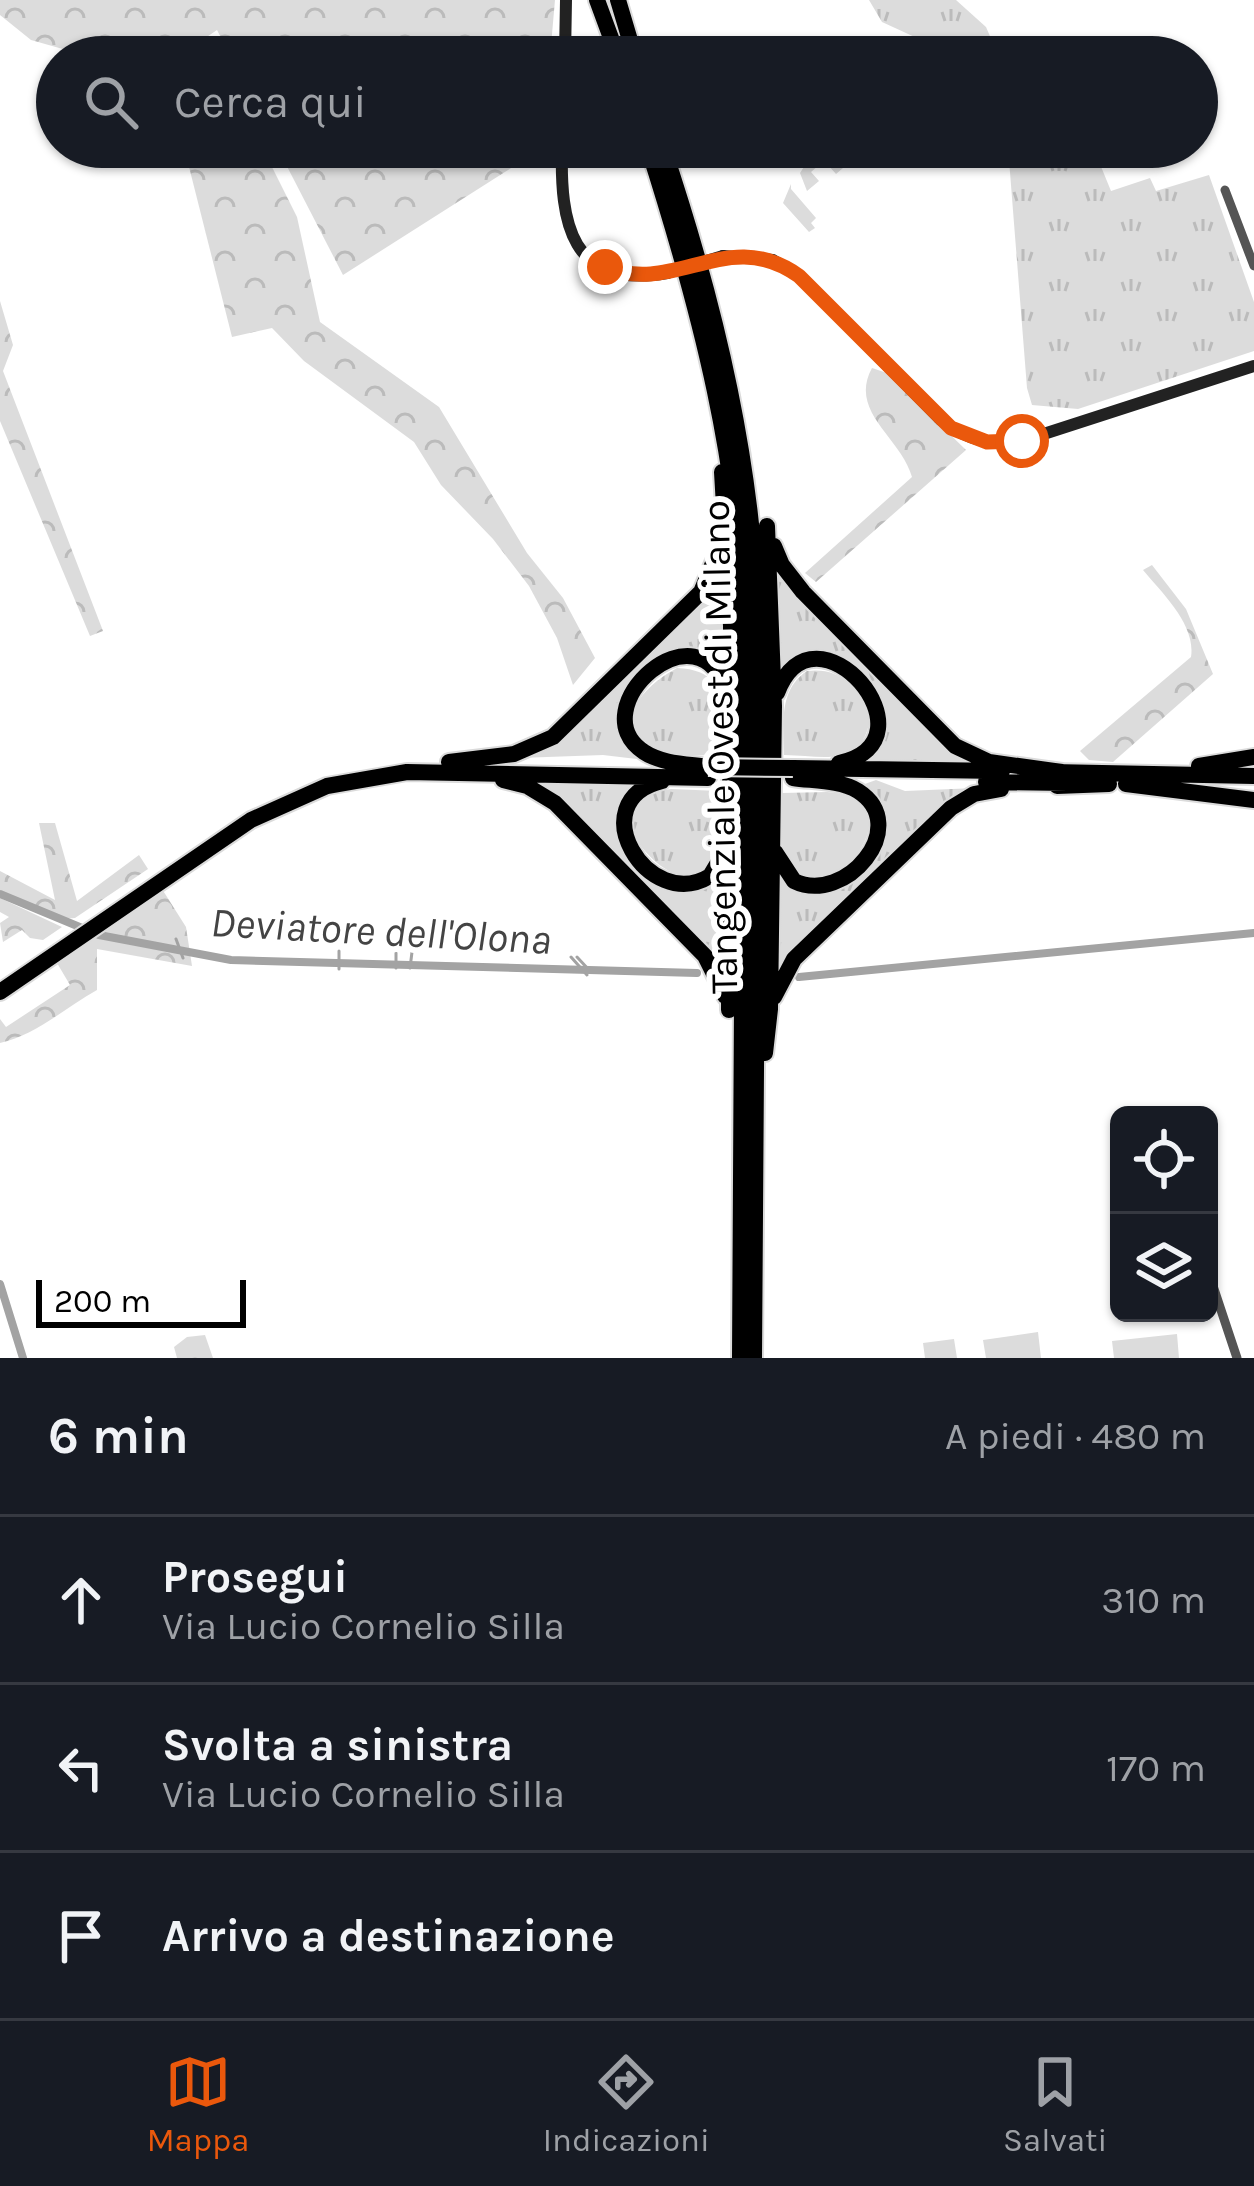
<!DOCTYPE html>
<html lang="it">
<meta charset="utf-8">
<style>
:root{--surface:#171b24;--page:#242831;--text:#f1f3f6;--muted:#9ea1a6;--line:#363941;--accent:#ea580c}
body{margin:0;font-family:Karla,sans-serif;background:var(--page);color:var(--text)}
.controls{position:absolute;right:36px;bottom:36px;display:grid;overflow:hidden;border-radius:18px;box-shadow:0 3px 9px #0004}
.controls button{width:108px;height:108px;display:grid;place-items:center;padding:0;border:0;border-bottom:3px solid var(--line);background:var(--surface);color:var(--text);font:60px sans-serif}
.scale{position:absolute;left:36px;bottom:30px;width:210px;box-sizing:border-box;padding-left:12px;border:6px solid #000;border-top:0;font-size:33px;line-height:42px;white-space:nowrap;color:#000;-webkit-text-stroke:9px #fff;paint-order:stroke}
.stop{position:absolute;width:36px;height:36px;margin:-27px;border:9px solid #ea580c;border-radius:50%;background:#fff}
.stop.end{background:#ea580c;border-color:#fff;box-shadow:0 3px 12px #0008}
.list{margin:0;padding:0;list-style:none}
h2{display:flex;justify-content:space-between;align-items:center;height:156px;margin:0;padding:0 48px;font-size:51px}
h2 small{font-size:39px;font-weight:400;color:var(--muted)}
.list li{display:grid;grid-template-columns:78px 1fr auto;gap:36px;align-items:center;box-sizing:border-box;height:168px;padding:0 48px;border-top:3px solid var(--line)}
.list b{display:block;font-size:45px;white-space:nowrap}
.list p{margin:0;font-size:39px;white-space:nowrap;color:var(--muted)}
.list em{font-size:39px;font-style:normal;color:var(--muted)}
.icon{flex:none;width:66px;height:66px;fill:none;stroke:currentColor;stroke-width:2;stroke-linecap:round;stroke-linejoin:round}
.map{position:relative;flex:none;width:1254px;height:1358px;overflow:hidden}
.search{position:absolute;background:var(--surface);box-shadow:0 3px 9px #0004;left:36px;right:36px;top:36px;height:132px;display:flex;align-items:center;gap:30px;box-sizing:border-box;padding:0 42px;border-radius:66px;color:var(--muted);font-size:45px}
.sheet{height:660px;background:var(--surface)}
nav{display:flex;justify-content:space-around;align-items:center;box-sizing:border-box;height:168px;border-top:3px solid var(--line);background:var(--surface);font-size:33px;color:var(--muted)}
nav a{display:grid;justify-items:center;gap:6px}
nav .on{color:var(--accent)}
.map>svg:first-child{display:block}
.grass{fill:url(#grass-tufts)}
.forest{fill:url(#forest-crowns)}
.garden{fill:#dcdcdc}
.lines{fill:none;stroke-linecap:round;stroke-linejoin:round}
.stream{stroke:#a3a3a3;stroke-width:3}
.canal{stroke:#a3a3a3;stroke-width:8}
.highway-casing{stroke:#dbdbdb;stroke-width:20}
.street{stroke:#555;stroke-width:9}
.secondary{stroke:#222;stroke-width:12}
.highway{stroke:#000;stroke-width:16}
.highway-bridge-casing{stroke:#dbdbdb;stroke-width:20;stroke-linecap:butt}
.secondary-bridge{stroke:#222;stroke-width:12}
.highway-bridge{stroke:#000;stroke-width:16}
.route{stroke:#ea580c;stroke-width:15}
.labels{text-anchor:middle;stroke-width:12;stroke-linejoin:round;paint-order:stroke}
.street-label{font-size:39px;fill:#000;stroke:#fff}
.water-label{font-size:42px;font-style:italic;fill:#444;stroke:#fff}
</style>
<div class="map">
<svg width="1254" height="1358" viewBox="0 0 1254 1358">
<defs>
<pattern id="grass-tufts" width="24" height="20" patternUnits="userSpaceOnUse" patternTransform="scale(3)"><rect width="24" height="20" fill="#dcdcdc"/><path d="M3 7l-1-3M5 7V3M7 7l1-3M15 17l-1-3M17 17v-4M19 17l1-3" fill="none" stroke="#bbb"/></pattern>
<pattern id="forest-crowns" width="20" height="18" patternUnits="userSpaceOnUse" patternTransform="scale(3)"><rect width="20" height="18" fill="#dcdcdc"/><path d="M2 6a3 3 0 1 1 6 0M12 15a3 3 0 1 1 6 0" fill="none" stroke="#bbb"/></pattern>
</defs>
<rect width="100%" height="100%" fill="#fff"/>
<!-- grass -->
<path class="grass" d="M869 0H956L986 27 999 57H948L943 50 882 22Z
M1008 147H1093L1111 191 1150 178 1156 191 1209 175 1254 302V351L1078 409 1032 405 1027 388Z
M776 564 977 765 932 760 862 763C904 732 887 703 858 671L790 664 782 671Z
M720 567 725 676 689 652 623 701 645 760 603 755 519 758Z
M677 668C733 670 721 714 719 755 701 755 679 757 661 753 651 750 644 743 639 735 620 706 655 680 677 668Z
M807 671C841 667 854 687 871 712 865 769 828 756 784 755 784 724 778 690 807 671Z
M524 778 602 785 645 781 619 826 671 887 723 867V976Z
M876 780 905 791 976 788 778 974 777 869 807 891 838 889 883 814 880 802 862 785Z
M671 789 720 791C719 808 723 833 717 849 697 903 650 865 632 833 633 806 643 793 671 789Z
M827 792C929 798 818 930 786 859 778 841 782 813 782 793Z"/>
<!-- forest -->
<path class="forest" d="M0 0H555L550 57H231L217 30 195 45 199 57H157L152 53 145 57H91L31 40 0 15Z
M184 147H262L297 217 320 322 439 407 527 553 563 598 595 658 573 685 557 638 529 586 493 539 441 485 414 442 304 361 272 328 232 337Z
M277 147H544L343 275Z
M0 301 13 345 3 371 103 631 90 636 0 421Z
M872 368 887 373 966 450 816 582 805 573 912 477C901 437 848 412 872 368Z
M1152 565 1186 609 1213 674 1113 762 1089 760 1080 751 1191 657C1196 625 1163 594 1143 570Z
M39 823H55L77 901 139 855 148 869 75 918 62 919 0 891V871L55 900Z
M162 889 186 927 192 966 97 949V990C65 1008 36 1035 0 1043V1019L6 1027 70 985 57 963Z
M0 898 62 927 43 940 30 938 22 930 3 942 0 923 9 917 0 912Z
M205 1335 213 1358H177L174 1347 187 1337Z"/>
<!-- garden -->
<path class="garden" d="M817 147H850L836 159 843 168 836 174 828 165 823 168 819 165 811 172 819 181 807 191 800 173Z
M791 184V189L816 218 811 223 815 228 809 232 783 203Z
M1038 1332 1041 1358H986L983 1340Z
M1177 1334 1179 1358H1114L1112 1341Z
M954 1339 957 1358H925L923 1343Z"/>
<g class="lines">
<!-- stream -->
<path class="stream" d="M176 939 183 958
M571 957 587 975
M577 957 590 971
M396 968V953
M410 968 412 952
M339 969V951"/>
<!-- canal -->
<path class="canal" d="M0 894 99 935 231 960 697 973
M799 977 1254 933
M0 1284 23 1358"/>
<!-- highway casing -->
<g class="highway-casing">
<path id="highway" d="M597 0 618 57
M618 0 635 57
M648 147C700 310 742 469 744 641L740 1358
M663 147C717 308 755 469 759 640L754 1358
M722 472 731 626 729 1010
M774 546 782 565 803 592 955 746 989 762 1062 772
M777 693C814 593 942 741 839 763
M449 762 514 754 553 737 701 592 721 544
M1199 766 1254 757
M708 767C688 764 662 764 644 752 578 709 701 598 727 694
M793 768 1002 771
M1052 772 1254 776
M503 780 527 786 555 803 705 956 725 996
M662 781C580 801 648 914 710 876L725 851
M986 782 1068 783
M1126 784 1254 800
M1057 786 1109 784
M775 852 794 881C845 906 913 826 858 791 840 780 813 781 793 778
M0 992 251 820 327 786 407 772 708 778
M774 997 794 959 951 808 974 794 1001 789
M765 1053 770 1009 774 706 767 526"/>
</g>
<!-- street -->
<path class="street" d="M1225 190 1254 266
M1209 1274 1237 1358"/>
<!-- secondary -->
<path class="secondary" d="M565 57 566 0
M562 147C560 222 570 290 667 273
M723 256 773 260 799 276 941 420C965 439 991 447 1022 441L1254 366"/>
<!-- highway -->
<use href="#highway" class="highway"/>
<!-- highway-bridge casing -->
<g class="highway-bridge-casing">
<path id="highway-bridge" d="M708 767 793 768"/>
</g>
<!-- secondary-bridge -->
<path class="secondary-bridge" d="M667 273 723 256"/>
<!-- highway-bridge -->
<use href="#highway-bridge" class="highway-bridge"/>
</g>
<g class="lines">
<!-- route -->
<path class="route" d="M605 267C676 296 728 225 799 276L951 428 987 442 1022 441"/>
</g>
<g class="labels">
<!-- street labels -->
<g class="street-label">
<text transform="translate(719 747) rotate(-91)" y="14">Tangenziale Ovest di Milano</text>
</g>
<!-- water labels -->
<g class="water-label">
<text transform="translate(381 930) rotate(3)" y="15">Deviatore dell'Olona</text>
</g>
</g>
</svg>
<div class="controls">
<button><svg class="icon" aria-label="locate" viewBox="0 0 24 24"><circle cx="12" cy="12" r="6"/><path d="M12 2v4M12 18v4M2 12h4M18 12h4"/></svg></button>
<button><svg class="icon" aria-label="layers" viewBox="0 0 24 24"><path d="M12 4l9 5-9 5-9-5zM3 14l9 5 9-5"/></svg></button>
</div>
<div class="scale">200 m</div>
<div class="stop" style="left:1022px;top:441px"></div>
<div class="stop end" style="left:605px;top:267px"></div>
<div class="search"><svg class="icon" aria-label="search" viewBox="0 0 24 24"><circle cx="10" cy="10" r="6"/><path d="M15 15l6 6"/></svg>Cerca qui</div>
</div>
<section class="sheet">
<h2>6 min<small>A piedi · 480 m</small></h2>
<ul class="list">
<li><svg class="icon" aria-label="ahead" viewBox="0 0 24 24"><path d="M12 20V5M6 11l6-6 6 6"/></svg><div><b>Prosegui</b><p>Via Lucio Cornelio Silla</p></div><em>310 m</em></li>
<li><svg class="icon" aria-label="left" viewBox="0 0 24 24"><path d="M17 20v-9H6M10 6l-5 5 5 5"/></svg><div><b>Svolta a sinistra</b><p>Via Lucio Cornelio Silla</p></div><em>170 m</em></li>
<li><svg class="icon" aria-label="arrive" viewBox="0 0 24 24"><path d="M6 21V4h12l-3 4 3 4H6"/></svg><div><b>Arrivo a destinazione</b></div></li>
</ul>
</section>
<nav>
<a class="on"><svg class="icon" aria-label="map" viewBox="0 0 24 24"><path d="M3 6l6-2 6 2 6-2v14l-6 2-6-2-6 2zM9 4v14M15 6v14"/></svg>Mappa</a>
<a><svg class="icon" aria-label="directions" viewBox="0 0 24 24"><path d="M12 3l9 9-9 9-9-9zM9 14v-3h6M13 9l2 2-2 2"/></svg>Indicazioni</a>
<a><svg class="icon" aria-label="saved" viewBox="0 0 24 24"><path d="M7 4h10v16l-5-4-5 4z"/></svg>Salvati</a>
</nav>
